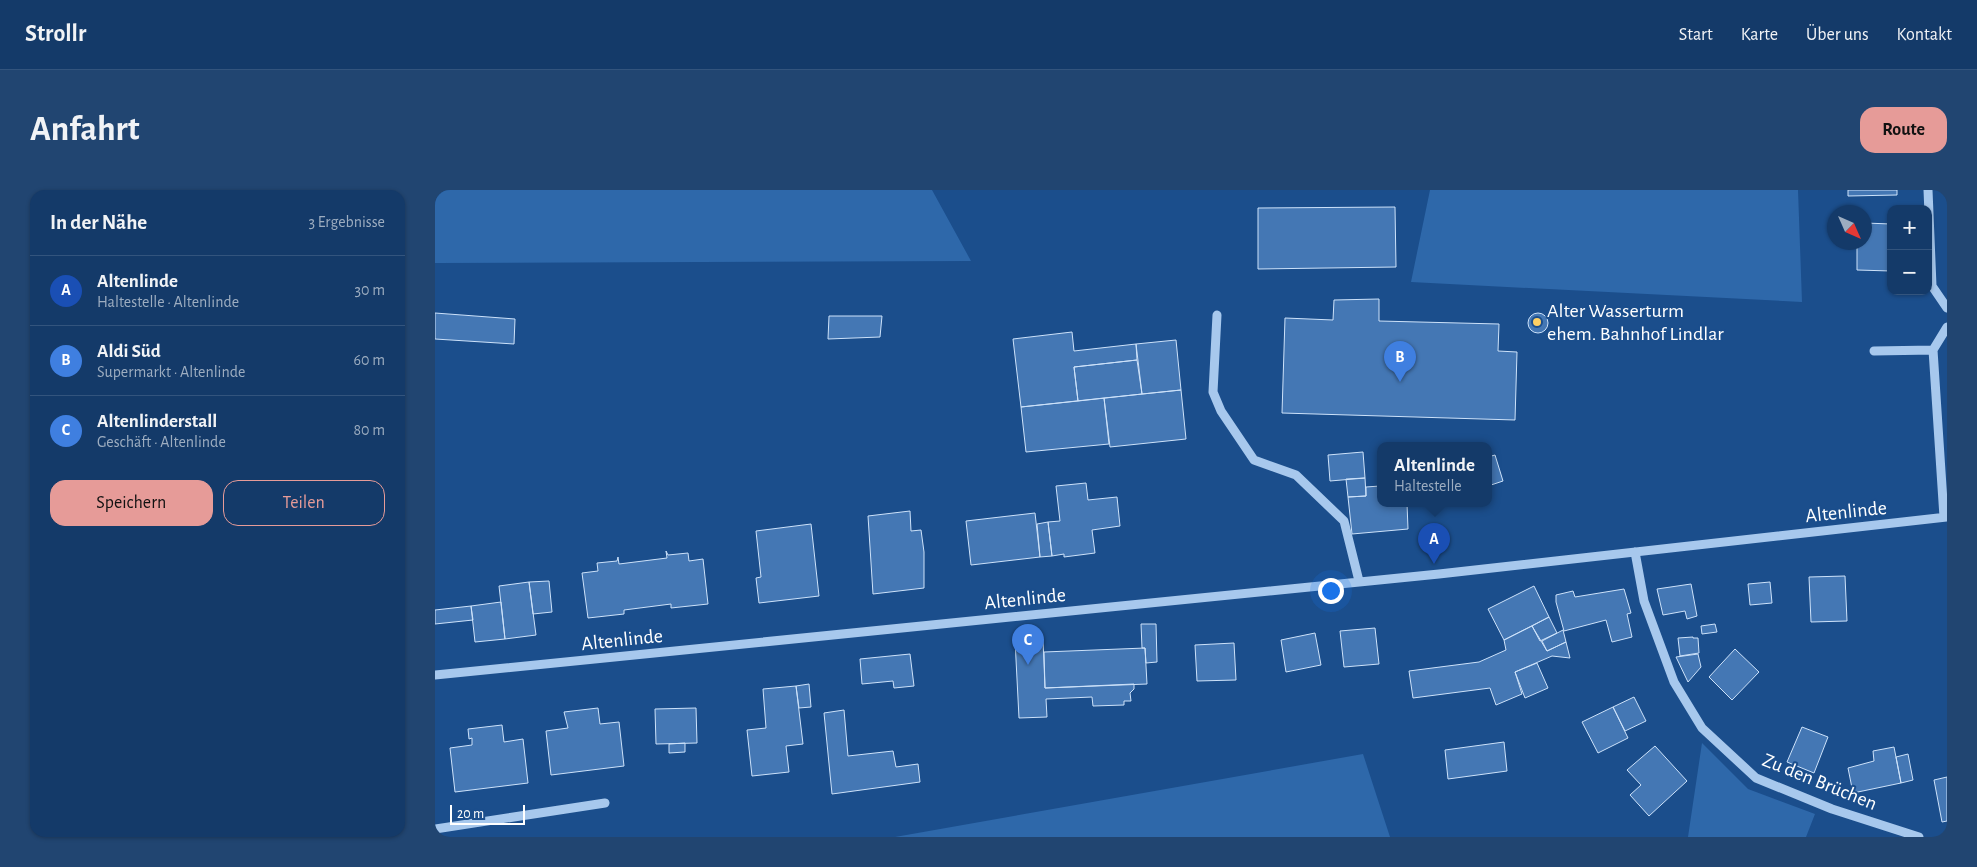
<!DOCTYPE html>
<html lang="de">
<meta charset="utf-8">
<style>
:root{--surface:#143a69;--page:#214571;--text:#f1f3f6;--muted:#9dadc0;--line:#33547d;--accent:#e69b98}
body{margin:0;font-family:"Alegreya Sans",sans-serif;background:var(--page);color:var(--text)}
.controls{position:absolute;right:15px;top:15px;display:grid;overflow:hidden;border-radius:10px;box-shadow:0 1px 4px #0004}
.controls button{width:45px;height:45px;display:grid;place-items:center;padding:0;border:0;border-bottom:1px solid var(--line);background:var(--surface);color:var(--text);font:25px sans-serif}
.compass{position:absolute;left:1392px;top:15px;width:45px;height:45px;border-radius:50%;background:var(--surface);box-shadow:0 1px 4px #0004;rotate:135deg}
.scale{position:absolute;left:15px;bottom:12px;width:75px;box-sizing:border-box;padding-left:5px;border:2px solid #fff;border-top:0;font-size:14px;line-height:18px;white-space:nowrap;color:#fff;-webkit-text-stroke:4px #1b4e8c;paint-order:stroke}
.you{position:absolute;left:895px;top:400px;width:18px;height:18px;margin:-12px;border:4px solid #fff;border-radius:50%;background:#1a73e8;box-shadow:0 0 0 8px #1a73e833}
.badge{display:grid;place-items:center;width:32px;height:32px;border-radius:50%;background:var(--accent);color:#fff;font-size:16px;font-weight:700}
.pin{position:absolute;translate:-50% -41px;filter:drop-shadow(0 1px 2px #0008)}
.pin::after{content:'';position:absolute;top:26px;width:18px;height:15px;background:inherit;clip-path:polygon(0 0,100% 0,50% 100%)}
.popup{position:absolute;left:942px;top:252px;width:115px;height:65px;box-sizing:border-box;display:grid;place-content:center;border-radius:10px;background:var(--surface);filter:drop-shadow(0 1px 4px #0005);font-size:16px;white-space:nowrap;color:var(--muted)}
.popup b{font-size:19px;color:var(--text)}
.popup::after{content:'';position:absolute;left:50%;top:100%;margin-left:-10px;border:10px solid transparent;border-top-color:var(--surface)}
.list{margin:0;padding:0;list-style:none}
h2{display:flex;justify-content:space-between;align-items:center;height:65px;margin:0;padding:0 20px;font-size:21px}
h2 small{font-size:16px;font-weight:400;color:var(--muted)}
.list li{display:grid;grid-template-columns:32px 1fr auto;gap:15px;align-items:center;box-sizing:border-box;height:70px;padding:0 20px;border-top:1px solid var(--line)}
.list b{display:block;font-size:19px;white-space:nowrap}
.list p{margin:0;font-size:16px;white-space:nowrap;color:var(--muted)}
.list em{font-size:16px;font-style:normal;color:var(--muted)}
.actions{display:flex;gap:10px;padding:15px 20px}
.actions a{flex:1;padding:11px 0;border:1px solid var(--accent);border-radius:15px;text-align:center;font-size:18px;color:var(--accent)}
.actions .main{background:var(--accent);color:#111}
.map{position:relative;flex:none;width:1512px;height:647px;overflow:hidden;border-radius:15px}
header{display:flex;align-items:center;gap:30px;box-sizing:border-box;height:70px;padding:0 25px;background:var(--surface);border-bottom:1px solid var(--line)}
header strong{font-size:24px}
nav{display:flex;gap:28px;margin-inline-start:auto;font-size:18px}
.intro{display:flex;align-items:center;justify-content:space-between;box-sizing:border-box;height:120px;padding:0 30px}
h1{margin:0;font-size:35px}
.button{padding:12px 22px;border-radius:15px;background:var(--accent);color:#111;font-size:18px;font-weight:700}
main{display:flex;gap:30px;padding:0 30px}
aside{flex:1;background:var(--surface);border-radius:15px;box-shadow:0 1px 4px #0004}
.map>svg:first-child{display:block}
.green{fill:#2e68aa}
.building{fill:#4477b4;stroke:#cde2fa}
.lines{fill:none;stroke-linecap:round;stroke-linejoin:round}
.minor{stroke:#a7c8ed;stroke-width:9}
.poi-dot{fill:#fed064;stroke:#1b4e8c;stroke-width:2}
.labels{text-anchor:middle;stroke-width:4;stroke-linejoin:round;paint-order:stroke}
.poi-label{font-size:20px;fill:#fff;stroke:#1b4e8c;text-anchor:start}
.street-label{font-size:20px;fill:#fff;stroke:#1b4e8c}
</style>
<header>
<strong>Strollr</strong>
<nav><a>Start</a><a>Karte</a><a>Über uns</a><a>Kontakt</a></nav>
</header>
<div class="intro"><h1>Anfahrt</h1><a class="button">Route</a></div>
<main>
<aside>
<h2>In der Nähe<small>3 Ergebnisse</small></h2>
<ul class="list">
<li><span class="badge" style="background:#1a4fb4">A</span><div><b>Altenlinde</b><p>Haltestelle · Altenlinde</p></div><em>30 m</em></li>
<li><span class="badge" style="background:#3f7fe0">B</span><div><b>Aldi Süd</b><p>Supermarkt · Altenlinde</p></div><em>60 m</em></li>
<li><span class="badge" style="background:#3f7fe0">C</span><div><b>Altenlinderstall</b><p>Geschäft · Altenlinde</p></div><em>80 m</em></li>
</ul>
<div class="actions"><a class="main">Speichern</a><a>Teilen</a></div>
</aside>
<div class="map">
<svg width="1512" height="647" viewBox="0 0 1512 647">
<rect width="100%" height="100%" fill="#1b4e8c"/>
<!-- green -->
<path class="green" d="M0 0H497L536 71 0 73Z
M995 0H1363L1367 112 976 92Z
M1267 553 1313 599 1380 624 1371 647H1253Z
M928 564 955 647H460Z"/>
<!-- building -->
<path class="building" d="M1413 0H1462V5L1413 6Z
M960 17 961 77 823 79V18Z
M1430 33 1456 34V81L1422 80V52H1430Z
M944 109V131L1064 134 1063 161 1082 162 1080 230 847 223 850 128 898 130 899 110Z
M0 123 80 129 79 154 0 149Z
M1093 133a10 10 0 1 1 20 0a10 10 0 1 1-20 0Z
M394 126H447L445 147 393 149Z
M637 142 639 161 701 154 702 170 639 177 643 211 586 217 578 149Z
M741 150 746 200 707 204 701 154Z
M702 170 707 204 643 211 639 177Z
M746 200 751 249 675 257 669 208Z
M669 208 674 254 591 262 586 217Z
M928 262 930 288 895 291 893 265Z
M1060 265 1068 291 1053 296V267Z
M930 288 931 306 913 307 911 289Z
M651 293 653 310 682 307 685 336 657 340 660 363 629 367V364L617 366 613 332 625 331 621 296Z
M945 296V313H972L973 339 917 344 913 307 931 306V297Z
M475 321 476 341 486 340 489 362V398L438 404 433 326Z
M600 323 605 367 536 375 531 331Z
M613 332 617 366 605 367 602 334Z
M376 334 384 406 324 413 321 388 326 387 321 341Z
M231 361 233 365 253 363 254 371 268 369 273 414 236 418V414L189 420V424L153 428 147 383 163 381 162 373 182 371 183 367 184 374 232 368Z
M1410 386 1412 431 1376 432 1374 387Z
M114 391 117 422 98 424 94 392Z
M94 392 101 445 70 449 64 396Z
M1335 392 1337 413 1315 415 1313 394Z
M1256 394 1262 426 1252 429 1250 421 1228 425 1222 399Z
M1099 396 1114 427 1069 450 1053 419Z
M1189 399 1196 423 1192 424 1197 447 1177 452 1171 430 1129 441 1121 412V405L1138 401 1140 407Z
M66 412 70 449 40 452 36 416Z
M36 416 38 430 0 434V420Z
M1114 427 1122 443 1105 451 1097 436Z
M706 434H721L722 472 711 473 710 458H707Z
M1280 434 1282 442 1267 444 1266 436Z
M1097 436 1112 461 1131 452 1135 468 1117 466 1080 482 1087 504 1061 515 1055 498 978 508 974 481 1044 472 1071 460 1069 450Z
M940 438 944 474 909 477 905 441Z
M1128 440 1131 452 1112 461 1107 451Z
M880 443 886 475 851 482 846 450Z
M1258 447V448H1263L1264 463 1245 466 1243 448Z
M608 449 610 498 699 494V499L695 503 696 511H689V515L658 516 657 507 611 509 612 527 584 528 580 450Z
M799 453 801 490 762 491 760 455Z
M710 458 712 494 610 498 609 462Z
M1300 459 1324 482 1297 510 1274 487Z
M475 464 479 496 459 498 458 491 427 494 425 469Z
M1263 464 1266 477 1253 492 1241 467Z
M1102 473 1113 498 1090 508 1080 482Z
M374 494 376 517 364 518 361 496Z
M361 496 368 554 351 556 354 582 317 586 312 540 331 538 328 499Z
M1199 507 1211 531 1190 541 1178 517Z
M1178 517 1193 548 1163 563 1147 532Z
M163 518 165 534 184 532 189 576 116 585 111 541 133 538 129 522Z
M261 518 262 553 221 554 220 519Z
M409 520 413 566 458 561 461 577 483 574 485 592 397 604 389 523Z
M67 535 69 552 88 549 93 593 20 602 15 558 37 555V548L34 549 33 539Z
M1367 537 1393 547 1379 583 1352 572Z
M1069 552 1072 581 1013 589 1010 560Z
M250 553V562L234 563V554Z
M1220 556 1252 591 1214 626 1195 605 1206 595 1192 580Z
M1459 557 1466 593 1418 603 1413 578 1439 571 1438 561Z
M1473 564 1478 590 1466 593 1461 567Z
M1512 587V631L1507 632 1499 590Z"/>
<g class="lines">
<!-- minor -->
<path class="minor" d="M1493 0 1497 96 1512 118
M782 125 778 202 786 221 819 270 861 285 909 331 924 391
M1439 161 1498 160
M1509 327 1498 160 1512 137
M1200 362 1209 411 1239 492 1267 538 1321 588 1397 619 1484 647
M0 485 1004 384 1512 327
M0 639 170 613"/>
</g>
<!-- markers -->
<circle class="poi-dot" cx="1102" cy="132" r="5"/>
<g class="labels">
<!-- poi labels -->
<g class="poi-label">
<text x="1112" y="127">Alter Wasserturm<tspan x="1112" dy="23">ehem. Bahnhof Lindlar</tspan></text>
</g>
<!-- street labels -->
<g class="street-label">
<text transform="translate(1411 321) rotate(-6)" y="7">Altenlinde</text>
<text transform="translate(590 408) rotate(-6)" y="7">Altenlinde</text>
<text transform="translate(187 449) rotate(-6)" y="7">Altenlinde</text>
<text transform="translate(1385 591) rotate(22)" y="7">Zu den Brüchen</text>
</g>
</g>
</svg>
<div class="controls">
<button>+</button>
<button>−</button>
</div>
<svg class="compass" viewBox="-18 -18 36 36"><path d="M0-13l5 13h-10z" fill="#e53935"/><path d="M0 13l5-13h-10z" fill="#9dadc0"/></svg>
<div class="scale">20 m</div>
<div class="you"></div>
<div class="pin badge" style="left:999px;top:374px;background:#1a4fb4">A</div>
<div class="popup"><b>Altenlinde</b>Haltestelle</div>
<div class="pin badge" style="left:965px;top:192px;background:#3f7fe0">B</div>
<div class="pin badge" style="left:593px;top:475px;background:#3f7fe0">C</div>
</div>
</main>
